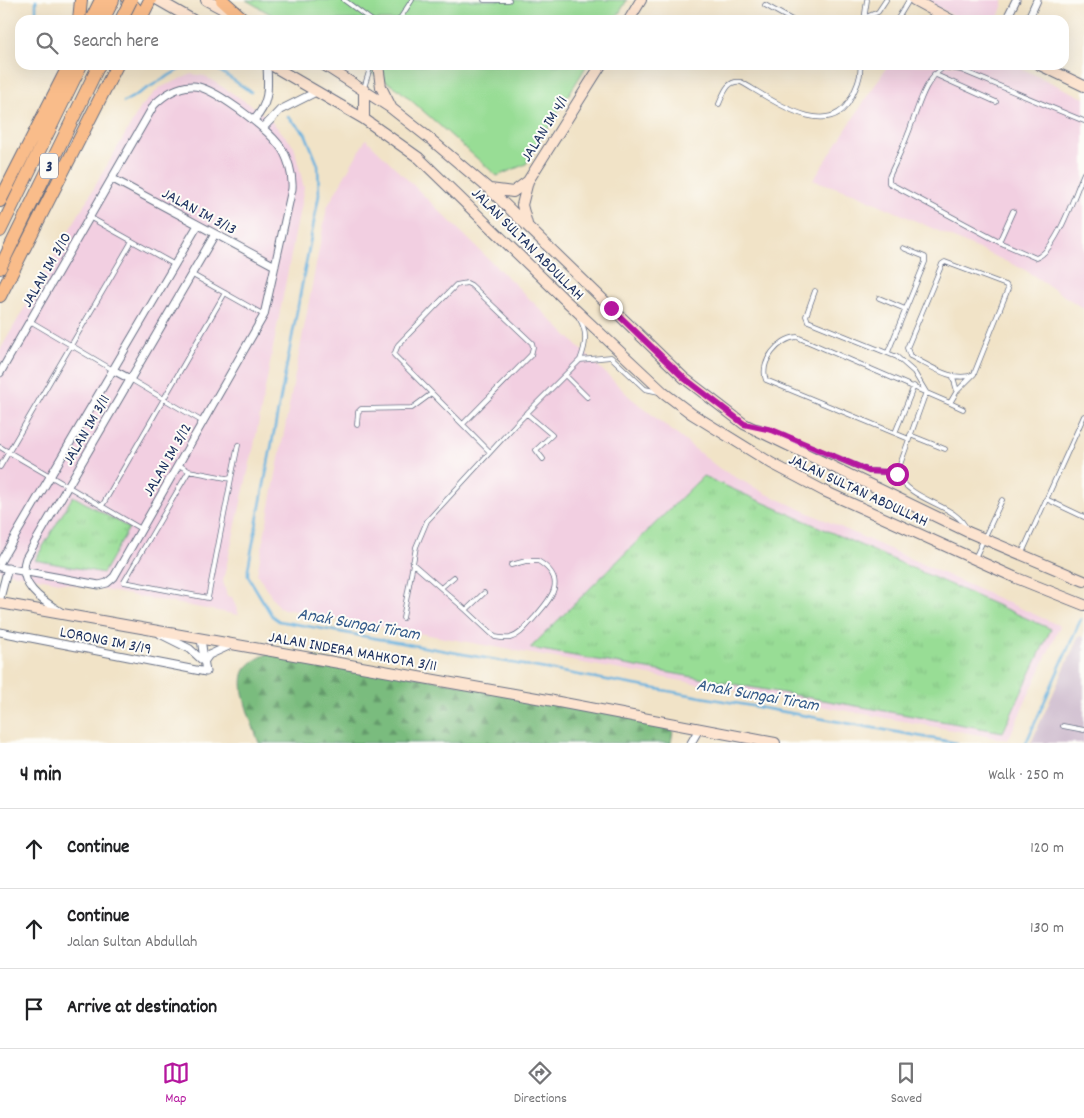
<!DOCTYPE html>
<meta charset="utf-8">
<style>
:root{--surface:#fff;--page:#f6f6f6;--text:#202124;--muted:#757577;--line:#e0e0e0;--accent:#b5179e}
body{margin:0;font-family:Dekko,sans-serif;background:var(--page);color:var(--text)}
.stop{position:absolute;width:15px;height:15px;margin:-11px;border:4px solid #b5179e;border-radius:50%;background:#fff}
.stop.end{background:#b5179e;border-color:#fff;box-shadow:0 1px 5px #0008}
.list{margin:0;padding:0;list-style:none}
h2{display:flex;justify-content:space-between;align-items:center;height:65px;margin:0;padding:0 20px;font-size:21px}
h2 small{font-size:16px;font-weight:400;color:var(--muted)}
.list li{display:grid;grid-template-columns:32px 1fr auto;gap:15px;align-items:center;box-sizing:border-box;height:80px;padding:0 20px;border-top:1px solid var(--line)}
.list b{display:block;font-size:19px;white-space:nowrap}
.list p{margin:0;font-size:16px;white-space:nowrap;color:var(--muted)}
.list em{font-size:16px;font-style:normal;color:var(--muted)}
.icon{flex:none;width:28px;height:28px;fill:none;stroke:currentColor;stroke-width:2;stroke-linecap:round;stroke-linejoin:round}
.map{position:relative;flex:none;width:1084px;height:743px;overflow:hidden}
.search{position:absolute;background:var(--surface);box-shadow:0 5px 20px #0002;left:15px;right:15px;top:15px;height:55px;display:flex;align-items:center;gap:12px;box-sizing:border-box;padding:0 18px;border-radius:15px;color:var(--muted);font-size:19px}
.sheet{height:305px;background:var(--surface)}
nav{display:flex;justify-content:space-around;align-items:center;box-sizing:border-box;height:70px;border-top:1px solid var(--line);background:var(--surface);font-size:14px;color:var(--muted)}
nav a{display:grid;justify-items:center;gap:2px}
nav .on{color:var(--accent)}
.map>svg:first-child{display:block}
.built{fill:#f2cfe1}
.industrial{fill:#cfbdcf}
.grass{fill:url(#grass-tufts);stroke:#5a867a}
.forest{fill:url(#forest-firs);stroke:#4a766e}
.garden{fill:#98dd95;stroke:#5a867a}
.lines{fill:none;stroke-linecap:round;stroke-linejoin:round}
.stream{stroke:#66b1df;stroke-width:2.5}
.lane-casing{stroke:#666e83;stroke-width:5.5}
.street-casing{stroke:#666e83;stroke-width:9}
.secondary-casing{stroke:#666e83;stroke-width:12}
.highway-casing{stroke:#666e83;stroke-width:14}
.lane{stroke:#fff;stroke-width:4}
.street{stroke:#fff;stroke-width:7}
.secondary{stroke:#fde4d0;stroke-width:10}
.highway{stroke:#f9bc8a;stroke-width:12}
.highway-bridge-casing{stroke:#666e83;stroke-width:14;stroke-linecap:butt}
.highway-bridge{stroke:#f9bc8a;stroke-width:12}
.route{stroke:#b5179e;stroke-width:6}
.labels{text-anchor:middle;stroke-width:4;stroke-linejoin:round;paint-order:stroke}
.shield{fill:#fdfcf7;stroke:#5f6c8c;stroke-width:1}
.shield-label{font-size:15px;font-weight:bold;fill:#1b2f5e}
.street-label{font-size:16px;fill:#1b2f5e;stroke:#fdfcf7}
.water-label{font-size:18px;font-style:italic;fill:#355c8b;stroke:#fdfcf7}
</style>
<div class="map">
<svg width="1084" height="743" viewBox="0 0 1084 743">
<defs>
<pattern id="grass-tufts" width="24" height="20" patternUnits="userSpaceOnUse" patternTransform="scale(1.25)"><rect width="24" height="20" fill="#98dd95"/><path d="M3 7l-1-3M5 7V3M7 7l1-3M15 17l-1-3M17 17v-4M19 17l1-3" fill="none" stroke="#82be83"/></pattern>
<pattern id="forest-firs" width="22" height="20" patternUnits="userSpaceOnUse" patternTransform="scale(1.25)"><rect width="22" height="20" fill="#7abc7e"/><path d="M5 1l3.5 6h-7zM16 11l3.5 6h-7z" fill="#63996a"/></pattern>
</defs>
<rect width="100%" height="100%" fill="#fdfcf7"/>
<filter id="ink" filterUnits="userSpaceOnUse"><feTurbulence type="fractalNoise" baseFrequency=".02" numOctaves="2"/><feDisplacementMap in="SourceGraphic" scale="10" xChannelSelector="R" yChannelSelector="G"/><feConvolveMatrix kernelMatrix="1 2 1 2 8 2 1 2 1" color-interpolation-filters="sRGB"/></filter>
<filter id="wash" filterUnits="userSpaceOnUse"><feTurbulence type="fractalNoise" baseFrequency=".0096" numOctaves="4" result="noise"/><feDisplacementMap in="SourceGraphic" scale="20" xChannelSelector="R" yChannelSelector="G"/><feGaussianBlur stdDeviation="1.12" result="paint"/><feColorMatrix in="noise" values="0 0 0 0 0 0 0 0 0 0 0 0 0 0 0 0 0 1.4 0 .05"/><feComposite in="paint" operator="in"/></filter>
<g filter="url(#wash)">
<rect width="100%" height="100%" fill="#f1e3c7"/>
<!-- built -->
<path class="built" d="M925 0H1003V4L997 20H961Z
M888 65H1014L1084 98V309L1025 270 856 194 813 180Z
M192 74 205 76 254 107 273 123 294 146 304 188 254 446 223 581 227 596 232 597 239 615 0 571V350L141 107 159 88Z
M366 139 631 398 720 469 767 494 1060 626 1008 740 279 608 257 574 327 207Z"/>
<!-- industrial -->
<path class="industrial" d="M1079 636 1084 637V743H1031Z"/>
<!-- grass -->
<path class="grass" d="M703 476 1051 629 1003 732 530 648Z
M73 496 129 528 103 573 35 560Z"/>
<!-- forest -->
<path class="forest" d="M275 651 620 714 673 731 671 743H259C253 725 233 682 247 667 254 659 265 655 275 651Z"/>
<!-- garden -->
<path class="garden" d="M246 0H627L615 20H281Z
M358 65H587L526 164 497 176 397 88Z"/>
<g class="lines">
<!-- stream -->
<path class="stream" d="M36 20V0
M211 65 251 92
M124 102 187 65
M288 117 305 133 318 165 319 195 248 569V576L272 616 279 621 957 743
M1026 743 1081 619"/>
</g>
</g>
<g filter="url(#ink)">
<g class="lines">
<!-- lane casing -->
<g class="lane-casing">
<path id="lane" d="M344 0 371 20
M484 0H509
M765 5 792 20
M866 17 878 12 886 0
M399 20 412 0
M864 20 867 0
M897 20 909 0
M934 74 996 102
M364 88 371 65
M719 104C724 93 727 80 741 82 770 98 829 143 851 98 856 88 862 76 860 65
M1084 121 961 70 944 67C925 80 920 102 912 123 906 142 897 159 889 177V183L999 242 1036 258C1057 250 1074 195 1084 173
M91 218 175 265
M999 242 1013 211
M945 262 1006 285 1008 289 974 374C954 384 929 365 910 356L907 348 942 264Z
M191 274 264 315
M815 291 806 316 808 321 897 357 914 372 926 392
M879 298 905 309
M30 321 113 370
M888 352 925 262V257L903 248
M580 360 611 357 645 389 659 392
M565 375 587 397
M953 377 957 391
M130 379 203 422
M926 392 897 473C910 503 957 503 967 530
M950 403 963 409
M526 413 552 435 536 450 543 459
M463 424 531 355 533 347 532 343 471 285 467 283 456 285 398 345 394 355 489 451
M357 425 358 412 361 409 412 408 431 394
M758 426 869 471 887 472 898 467
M895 433 914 386
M910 435 945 449
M909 439 766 380C759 362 779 338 797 337L950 403 957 391 974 374
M0 447 141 529
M179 465 189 471 231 479 208 598 124 582 189 471
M0 467 132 241
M231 479 238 445
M1046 499 1084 517
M102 506 225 293
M1022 553 1084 416
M975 558 1002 500
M412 563 466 610
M442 587 454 577
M484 593 466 610 495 637C500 638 505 639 510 638 521 635 527 625 534 618 552 598 568 579 538 561H526L511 565
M403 618 416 547 427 521 515 425 580 360C586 345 588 332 579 318
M1063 726 1084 730"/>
</g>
<!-- street casing -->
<g class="street-casing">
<path id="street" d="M1006 20 1016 0
M1028 20 1037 0
M254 120C270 103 268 87 267 65
M263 128 280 110 316 92
M113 179 275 266
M113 370 130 379
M0 373 154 105C164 95 175 87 191 86 211 84 266 128 279 145 288 156 293 175 292 189L264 315 114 577 107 583 99 585 0 567
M0 562 198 225
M0 598 8 568
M61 612C41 600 17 584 26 558L215 234
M0 632 206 672 201 639
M160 634 190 649 204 662
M204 662 209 655 231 645
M691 743 699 729"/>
</g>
<!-- secondary casing -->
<g class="secondary-casing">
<path id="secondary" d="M158 0 193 20
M206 0 234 15
M914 0 951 20
M629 20 641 0
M271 65 364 119 419 158 564 299 664 393 692 414 771 463 824 491 1014 577 1084 605
M324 65 391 108 429 138 488 188 684 378 744 424 968 532 1084 581
M378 65 381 87 391 107
M1040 65 1084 86
M364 90V119
M490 189 513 192 528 181
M527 224 522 205 528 181 601 65
M0 603 548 700 775 743"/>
</g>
<!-- highway casing -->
<g class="highway-casing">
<path id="highway" d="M128 0 135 8 137 20
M222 0 244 20
M79 20 81 0
M91 20 101 0
M103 20 113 0
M140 20 150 0
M0 201 69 65
M0 231 81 65
M0 268 99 65
M0 296 117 65"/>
</g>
<!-- lane -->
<use href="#lane" class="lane"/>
<!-- street -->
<use href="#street" class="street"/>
<!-- secondary -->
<use href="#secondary" class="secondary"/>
<!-- highway -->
<use href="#highway" class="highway"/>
<!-- highway-bridge casing -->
<g class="highway-bridge-casing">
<path id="highway-bridge" d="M121 20 131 0"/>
</g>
<!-- highway-bridge -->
<use href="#highway-bridge" class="highway-bridge"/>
</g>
</g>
<g class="lines" filter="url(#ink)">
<!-- route -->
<path class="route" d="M611 308 684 378 744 424 772 430 869 471 887 472 898 467 897 474"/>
</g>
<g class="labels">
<!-- shield labels -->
<rect class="shield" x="40" y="153.5" width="18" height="25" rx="4"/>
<g class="shield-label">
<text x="49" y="171">3</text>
</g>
<!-- street labels -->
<g class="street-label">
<text transform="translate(543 128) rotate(-58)" y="6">JALAN IM 4/1</text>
<text transform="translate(200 210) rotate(28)" y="6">JALAN IM 3/13</text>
<text transform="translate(529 243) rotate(45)" y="6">JALAN SULTAN ABDULLAH</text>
<text transform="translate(45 269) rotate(-60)" y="6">JALAN IM 3/10</text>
<text transform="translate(85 429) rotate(-60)" y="6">JALAN IM 3/11</text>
<text transform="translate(166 459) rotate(-60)" y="6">JALAN IM 3/12</text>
<text transform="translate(859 489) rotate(25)" y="6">JALAN SULTAN ABDULLAH</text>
<text transform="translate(106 639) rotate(11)" y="6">LORONG IM 3/19</text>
<text transform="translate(353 650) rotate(10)" y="6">JALAN INDERA MAHKOTA 3/11</text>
</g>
<!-- water labels -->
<g class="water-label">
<text transform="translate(359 623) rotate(10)" y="6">Anak Sungai Tiram</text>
<text transform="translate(758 694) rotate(10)" y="6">Anak Sungai Tiram</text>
</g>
</g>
</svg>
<div class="stop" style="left:897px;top:474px"></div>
<div class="stop end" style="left:611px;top:308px"></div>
<div class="search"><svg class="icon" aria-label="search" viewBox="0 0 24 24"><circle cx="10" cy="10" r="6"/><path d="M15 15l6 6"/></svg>Search here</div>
</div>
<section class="sheet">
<h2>4 min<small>Walk · 250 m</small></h2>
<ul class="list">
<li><svg class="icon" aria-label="ahead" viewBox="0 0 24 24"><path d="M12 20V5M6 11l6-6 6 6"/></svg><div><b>Continue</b></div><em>120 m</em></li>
<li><svg class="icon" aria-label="ahead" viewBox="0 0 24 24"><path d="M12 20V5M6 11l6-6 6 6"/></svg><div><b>Continue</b><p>Jalan Sultan Abdullah</p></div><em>130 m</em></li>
<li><svg class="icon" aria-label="arrive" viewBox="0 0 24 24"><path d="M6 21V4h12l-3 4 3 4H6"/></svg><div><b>Arrive at destination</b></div></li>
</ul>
</section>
<nav>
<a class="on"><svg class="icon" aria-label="map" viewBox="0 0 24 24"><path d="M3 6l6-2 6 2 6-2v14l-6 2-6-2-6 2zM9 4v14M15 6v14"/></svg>Map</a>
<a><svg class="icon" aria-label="directions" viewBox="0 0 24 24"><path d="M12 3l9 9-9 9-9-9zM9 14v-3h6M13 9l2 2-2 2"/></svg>Directions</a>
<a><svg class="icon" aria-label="saved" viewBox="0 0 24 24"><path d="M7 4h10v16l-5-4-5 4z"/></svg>Saved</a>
</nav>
